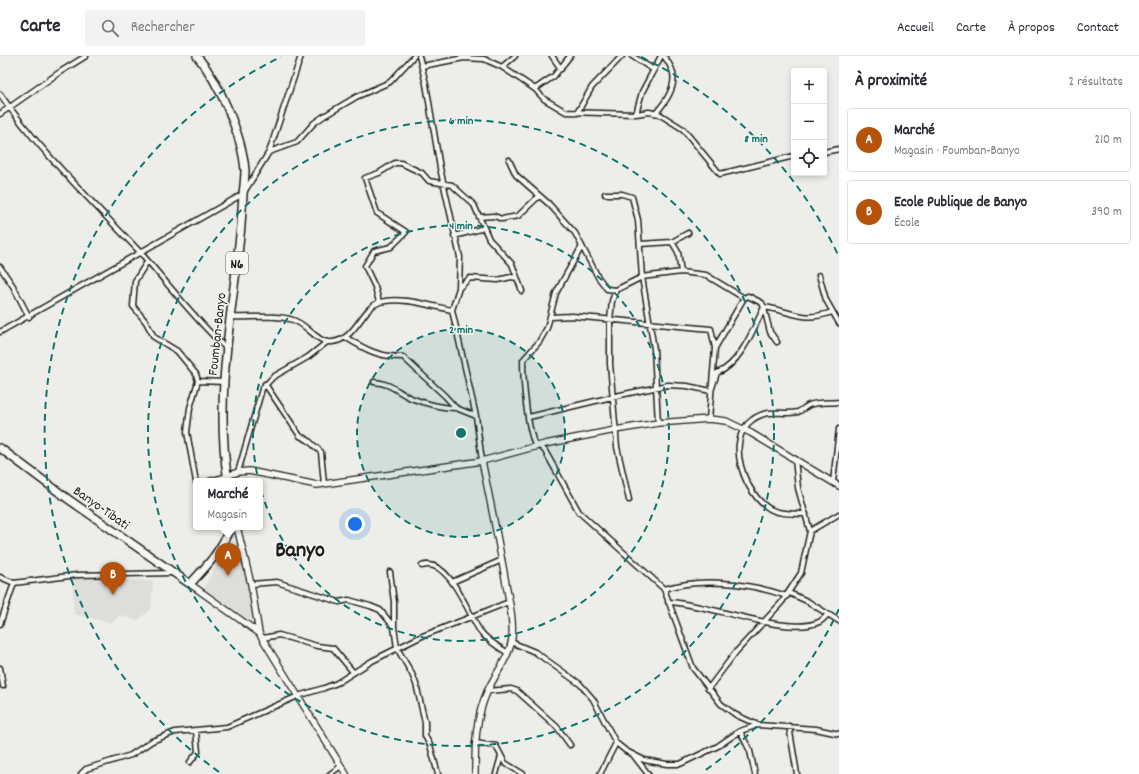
<!DOCTYPE html>
<html lang="fr">
<meta charset="utf-8">
<style>
:root{--surface:#fff;--page:#f2f2f3;--text:#2b2b33;--muted:#7c7c81;--line:#e1e1e2;--accent:#b45309}
body{margin:0;font-family:Dekko,sans-serif;background:var(--page);color:var(--text)}
.controls{position:absolute;right:12px;top:12px;display:grid;overflow:hidden;border-radius:4px;box-shadow:0 2px 6px #0003}
.controls button{width:36px;height:36px;display:grid;place-items:center;padding:0;border:0;border-bottom:1px solid var(--line);background:var(--surface);color:var(--text);font:20px sans-serif}
.you{position:absolute;left:355px;top:468px;width:14px;height:14px;margin:-10px;border:3px solid #fff;border-radius:50%;background:#1a73e8;box-shadow:0 0 0 6px #1a73e833}
.badge{display:grid;place-items:center;width:26px;height:26px;border-radius:50%;background:var(--accent);color:#fff;font-size:13px;font-weight:700}
.pin{position:absolute;translate:-50% -33px;filter:drop-shadow(0 1px 2px #0008)}
.pin::after{content:'';position:absolute;top:21px;width:14px;height:12px;background:inherit;clip-path:polygon(0 0,100% 0,50% 100%)}
.popup{position:absolute;left:193px;top:422px;width:70px;height:52px;box-sizing:border-box;display:grid;place-content:center;border-radius:4px;background:var(--surface);filter:drop-shadow(0 1px 3px #0005);font-size:13px;white-space:nowrap;color:var(--muted)}
.popup b{font-size:15px;color:var(--text)}
.popup::after{content:'';position:absolute;left:50%;top:100%;margin-left:-8px;border:8px solid transparent;border-top-color:var(--surface)}
.list{margin:0;padding:0;list-style:none}
h2{display:flex;justify-content:space-between;align-items:center;height:52px;margin:0;padding:0 16px;font-size:17px}
h2 small{font-size:13px;font-weight:400;color:var(--muted)}
.list li{display:grid;grid-template-columns:26px 1fr auto;gap:12px;align-items:center;box-sizing:border-box;height:64px;margin:0 8px 8px;padding:0 8px;border:1px solid var(--line);border-radius:4px}
.list b{display:block;font-size:15px;white-space:nowrap}
.list p{margin:0;font-size:13px;white-space:nowrap;color:var(--muted)}
.list em{font-size:13px;font-style:normal;color:var(--muted)}
.icon{flex:none;width:22px;height:22px;fill:none;stroke:currentColor;stroke-width:2;stroke-linecap:round;stroke-linejoin:round}
.map{position:relative;flex:none;width:839px;height:718px;overflow:hidden}
header{display:flex;align-items:center;gap:24px;box-sizing:border-box;height:56px;padding:0 20px;background:var(--surface);border-bottom:1px solid var(--line)}
header strong{font-size:19px}
nav{display:flex;gap:22px;margin-inline-start:auto;font-size:14px}
.search{width:280px;height:36px;background:var(--page);display:flex;align-items:center;gap:10px;box-sizing:border-box;padding:0 14px;border-radius:4px;color:var(--muted);font-size:15px}
main{display:flex}
aside{flex:1;background:var(--surface)}
.map>svg:first-child{display:block}
.built{fill:#ddddda}
.lines{fill:none;stroke-linecap:round;stroke-linejoin:round}
.street-casing{stroke:#1c1c1c;stroke-width:7}
.secondary-casing{stroke:#1c1c1c;stroke-width:8}
.highway-casing{stroke:#1c1c1c;stroke-width:10}
.street{stroke:#f6f6f2;stroke-width:4}
.secondary{stroke:#f6f6f2;stroke-width:5.5}
.highway{stroke:#f6f6f2;stroke-width:7}
.ring{fill:none;stroke:#0f766e;stroke-width:2;stroke-dasharray:7 5}
.labels{text-anchor:middle;stroke-width:3;stroke-linejoin:round;paint-order:stroke}
.shield{fill:#f6f6f2;stroke:#5d5d5c;stroke-width:1}
.shield-label{font-size:13px;font-weight:bold;fill:#1c1c1c}
.street-label{font-size:14px;fill:#1c1c1c;stroke:#f6f6f2}
.town-label{font-size:22px;font-weight:bold;fill:#1c1c1c;stroke:#f6f6f2}
.centre{fill:#0f766e;stroke:#f6f6f2;stroke-width:2}
.ring-label{font-size:12px;text-anchor:middle;font-weight:bold;fill:#0f766e;stroke:#f6f6f2;stroke-width:3;stroke-linejoin:round;paint-order:stroke}
</style>
<header>
<strong>Carte</strong>
<div class="search"><svg class="icon" aria-label="search" viewBox="0 0 24 24"><circle cx="10" cy="10" r="6"/><path d="M15 15l6 6"/></svg>Rechercher</div>
<nav><a>Accueil</a><a>Carte</a><a>À propos</a><a>Contact</a></nav>
</header>
<main>
<div class="map">
<svg width="839" height="718" viewBox="0 0 839 718">
<rect width="100%" height="100%" fill="#edede9"/>
<filter id="ink" filterUnits="userSpaceOnUse"><feTurbulence type="fractalNoise" baseFrequency=".025" numOctaves="2"/><feDisplacementMap in="SourceGraphic" scale="8" xChannelSelector="R" yChannelSelector="G"/><feConvolveMatrix kernelMatrix="1 2 1 2 8 2 1 2 1" color-interpolation-filters="sRGB"/></filter>
<g filter="url(#ink)">
<!-- built -->
<path class="built" d="M228 485 238 487 255 560 249 564 204 532Z
M72 521 153 525 151 553 137 565 120 559 111 567 74 558Z"/>
<g class="lines">
<!-- street casing -->
<g class="street-casing">
<path id="street" d="M419 0 426 28 440 112 460 201 459 232 452 254 476 360 482 405
M552 0 561 13
M632 0 654 14
M422 10 464 2 484 3 502 11 535 33 544 43 566 56 636 58 649 56 659 58 683 73 720 118 794 100
M502 11 515 0
M535 33 554 20 570 0
M0 38C40 96 91 144 139 195 168 227 194 263 226 292
M577 57 592 31 622 0
M656 57C665 47 676 32 673 17 672 11 667 5 664 0
M0 58 60 16 86 0
M636 58 642 36 661 0
M269 96 297 86 314 67 324 60 356 41 390 26 414 0
M824 96 839 93
M509 104 516 119 549 148 575 177 598 221 607 233 616 234 642 221 681 216 706 219 744 242 748 240 762 247 764 251C792 255 802 267 832 256
M605 138H622L632 141 638 164 642 221 654 293 658 367
M479 161 494 160 502 163 518 160 539 140
M454 180 484 172
M672 186 678 196 681 216
M640 188 672 186 688 177
M147 206 135 225 133 250 146 266 154 281 177 295 196 318 198 325 190 352 187 376 196 426
M0 211 13 230 29 261
M819 219 826 244 839 267
M459 232 470 222 498 224 511 221 517 222
M616 234 612 245 610 264V308L617 391 629 444
M379 246 375 231 365 210 374 195 391 191 406 176 377 157 365 122 379 117 395 107H401L422 117 429 125 452 129 474 149 489 183 512 208 522 235
M764 252 770 276 777 286
M230 261C250 262 274 258 293 264 307 268 318 288 332 286 356 284 361 252 380 246 400 240 431 250 452 254
M550 261 572 260 711 273 715 292
M0 276 243 138 269 96 301 0
M345 281C366 294 379 301 403 301L445 340 456 352 476 360
M198 325 224 326
M374 326C391 327 397 336 411 342 423 347 442 352 456 352
M265 328 300 380 308 384 321 396 324 428
M529 361 620 339 668 329 687 330 711 335 717 317C740 309 754 272 764 251
M709 363 715 292 744 242
M540 390 545 395 579 456 664 533 693 612 721 648 736 659 758 669 816 673 839 678
M536 391C527 374 523 324 523 304L539 286 547 272 556 237 582 190
M238 416 262 333 273 321 308 301 327 286
M209 425 227 420
M833 426 839 373
M806 458C794 457 780 459 770 453 745 439 724 384 752 364 769 351 781 360 798 356 802 354 805 351 809 349 817 346 830 347 839 346
M810 475 839 458
M422 510C449 500 469 560 480 575 487 584 498 591 508 597
M390 516 394 546V571
M0 521 14 527 77 519 173 517
M452 526 502 504
M251 528 277 526 339 546 349 544 370 550 380 554 394 571 397 592 412 618 416 628 425 666V680L430 689 438 718
M664 533C703 521 748 527 787 540
M789 537 807 545 839 565
M668 546C707 547 787 581 819 566 823 564 825 561 828 558
M0 568 14 527
M263 582 279 579 317 590 333 592 353 616
M511 586 535 596 580 628 593 643 616 687 626 695 644 704 667 708H680L718 690 740 675 758 669
M0 612 3 630
M708 633 736 596 782 546 801 517 810 475 798 432 795 403
M487 635 511 633 517 635 557 671 570 689
M789 670 797 718
M740 675 750 695 755 718
M475 687 496 690 505 707 523 718
M634 700 648 718
M190 706 198 696 196 675
M81 718 86 713 131 699 152 685 175 676 227 671 298 640 324 632 337 627 372 605 420 581 509 546
M330 718 341 710
M496 718 501 700
M600 718 616 687"/>
</g>
<!-- secondary casing -->
<g class="secondary-casing">
<path id="secondary" d="M227 420 238 416 249 415 317 429 482 405 545 388 615 374 658 367 709 363 726 365 751 377 839 430
M237 471 251 528 259 577
M190 528 259 577 346 718
M475 718C475 689 475 662 488 634 495 618 510 601 512 582 514 562 508 541 505 522 498 483 490 444 482 405"/>
</g>
<!-- highway casing -->
<g class="highway-casing">
<path id="highway" d="M197 0C219 26 242 79 245 114 245 122 244 130 243 138 242 161 240 184 237 207 228 279 216 353 228 425
M0 392 68 443 190 528C207 510 222 494 230 471"/>
</g>
<!-- street -->
<use href="#street" class="street"/>
<!-- secondary -->
<use href="#secondary" class="secondary"/>
<!-- highway -->
<use href="#highway" class="highway"/>
</g>
</g>
<!-- distance rings -->
<circle cx="461" cy="377" r="104" fill="#0f766e" fill-opacity=".12"/>
<g class="ring">
<circle cx="461" cy="377" r="104"/>
<circle cx="461" cy="377" r="208"/>
<circle cx="461" cy="377" r="313"/>
<path d="M839 553A417 417 0 0 1 703 716M219 716A417 417 0 0 1 281 1M641 1A417 417 0 0 1 839 201"/>
</g>
<g class="labels">
<!-- shield labels -->
<rect class="shield" x="226" y="196" width="22" height="22" rx="3"/>
<g class="shield-label">
<text x="237" y="212">N6</text>
</g>
<!-- street labels -->
<g class="street-label">
<text transform="translate(216 278) rotate(-84)" y="5">Foumban-Banyo</text>
<text transform="translate(102 451) rotate(35)" y="5">Banyo-Tibati</text>
</g>
<!-- town labels -->
<g class="town-label">
<text x="300" y="500">Banyo</text>
</g>
</g>
<circle cx="461" cy="377" r="6" class="centre"/>
<g class="ring-label">
<text x="461" y="68">6 min</text>
<text x="756" y="86">8 min</text>
<text x="461" y="173">4 min</text>
<text x="461" y="277">2 min</text>
</g>
</svg>
<div class="controls">
<button>+</button>
<button>−</button>
<button><svg class="icon" aria-label="locate" viewBox="0 0 24 24"><circle cx="12" cy="12" r="6"/><path d="M12 2v4M12 18v4M2 12h4M18 12h4"/></svg></button>
</div>
<div class="you"></div>
<div class="pin badge" style="left:228px;top:520px">A</div>
<div class="popup"><b>Marché</b>Magasin</div>
<div class="pin badge" style="left:113px;top:539px">B</div>
</div>
<aside>
<h2>À proximité<small>2 résultats</small></h2>
<ul class="list">
<li><span class="badge">A</span><div><b>Marché</b><p>Magasin · Foumban-Banyo</p></div><em>210 m</em></li>
<li><span class="badge">B</span><div><b>Ecole Publique de Banyo</b><p>École</p></div><em>390 m</em></li>
</ul>
</aside>
</main>
